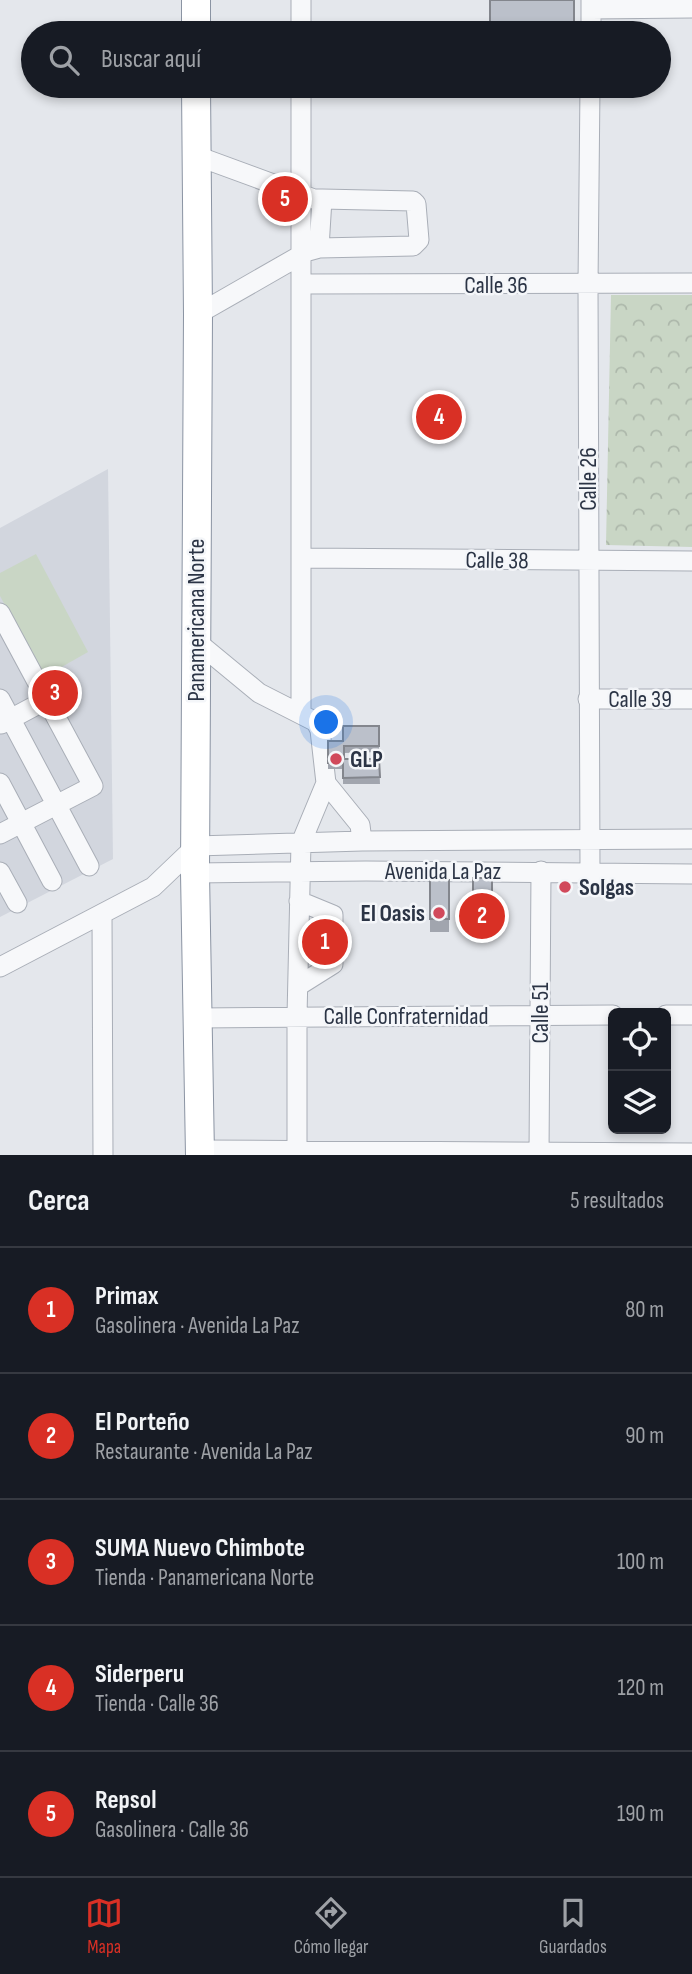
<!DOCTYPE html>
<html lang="es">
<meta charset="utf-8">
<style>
:root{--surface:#171b24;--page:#242831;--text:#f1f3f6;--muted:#9ea1a6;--line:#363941;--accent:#d93025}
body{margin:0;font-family:"Sofia Sans Condensed",sans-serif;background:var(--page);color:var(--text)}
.controls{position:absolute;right:21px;bottom:21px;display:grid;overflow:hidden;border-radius:10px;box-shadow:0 4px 10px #0003}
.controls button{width:63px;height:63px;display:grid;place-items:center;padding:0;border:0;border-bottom:2px solid var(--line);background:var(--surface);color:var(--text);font:35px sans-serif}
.you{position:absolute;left:327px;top:723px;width:24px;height:24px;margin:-18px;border:5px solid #fff;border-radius:50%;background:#1a73e8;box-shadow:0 0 0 10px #1a73e833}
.badge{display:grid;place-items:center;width:46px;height:46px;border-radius:50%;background:var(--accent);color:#fff;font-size:23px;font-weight:700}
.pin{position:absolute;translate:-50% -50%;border:4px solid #fff;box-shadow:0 2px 7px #0006}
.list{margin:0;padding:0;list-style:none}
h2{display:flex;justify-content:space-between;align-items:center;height:91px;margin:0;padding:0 28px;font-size:30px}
h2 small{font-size:23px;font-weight:400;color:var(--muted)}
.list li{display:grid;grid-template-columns:46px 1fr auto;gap:21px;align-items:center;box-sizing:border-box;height:126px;padding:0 28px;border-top:2px solid var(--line)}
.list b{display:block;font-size:26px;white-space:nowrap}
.list p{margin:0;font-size:23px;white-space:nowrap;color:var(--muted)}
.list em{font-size:23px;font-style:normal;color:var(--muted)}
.icon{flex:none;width:38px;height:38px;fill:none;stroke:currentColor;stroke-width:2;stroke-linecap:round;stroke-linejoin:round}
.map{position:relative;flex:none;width:692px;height:1155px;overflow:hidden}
.search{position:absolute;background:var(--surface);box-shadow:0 4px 10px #0003;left:21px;right:21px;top:21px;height:77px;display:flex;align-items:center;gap:18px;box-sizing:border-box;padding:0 24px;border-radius:38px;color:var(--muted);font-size:26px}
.sheet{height:721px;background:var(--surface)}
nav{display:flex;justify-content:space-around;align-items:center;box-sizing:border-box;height:98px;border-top:2px solid var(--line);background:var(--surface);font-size:19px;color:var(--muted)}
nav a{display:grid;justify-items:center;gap:4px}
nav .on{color:var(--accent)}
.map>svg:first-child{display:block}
.built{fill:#d2d6de}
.forest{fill:url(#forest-crowns)}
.garden{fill:#c9d6c5}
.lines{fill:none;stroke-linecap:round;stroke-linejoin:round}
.minor-casing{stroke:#a9aeb7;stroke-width:21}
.highway-casing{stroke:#8b94a3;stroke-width:30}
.minor{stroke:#f7f8fa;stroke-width:19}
.highway{stroke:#fff;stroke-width:28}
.wall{fill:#a1a5ae}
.building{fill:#bbc0ca;stroke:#83868d;stroke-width:2}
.poi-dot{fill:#d1495b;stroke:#f4f6f9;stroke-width:2.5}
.labels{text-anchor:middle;stroke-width:5;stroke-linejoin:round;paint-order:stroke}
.street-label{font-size:24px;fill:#2b3445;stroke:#f4f6f9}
.poi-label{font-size:24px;font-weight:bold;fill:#2b3445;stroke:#f4f6f9;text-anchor:start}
</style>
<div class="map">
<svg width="692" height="1155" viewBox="0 0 692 1155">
<defs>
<pattern id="forest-crowns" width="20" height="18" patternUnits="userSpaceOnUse" patternTransform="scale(1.75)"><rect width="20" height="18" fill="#c9d6c5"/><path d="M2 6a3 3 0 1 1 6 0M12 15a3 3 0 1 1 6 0" fill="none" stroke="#adb8ab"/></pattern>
</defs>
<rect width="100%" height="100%" fill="#e4e7ec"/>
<!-- built -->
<path class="built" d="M108 469 113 859 0 917V528Z"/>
<!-- forest -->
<path class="forest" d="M611 295H692V547L606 545Z"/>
<!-- garden -->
<path class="garden" d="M36 554 88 652 44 677 0 596V573Z"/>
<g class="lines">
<!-- minor casing -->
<g class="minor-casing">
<path id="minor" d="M301 0V33
M591 9 692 8
M591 33V0
M301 86V714
M197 156 314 199H322L319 248 308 251 198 314
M319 248 413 246 419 240 416 204 413 201 322 199
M301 284 692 283
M301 558 692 561
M0 613 93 786 0 834
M196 641 259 693 316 722 320 730 326 783 301 843 297 1016V1155
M0 699 89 866
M588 699H692
M1 724 46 700
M0 783 52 881
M326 783 360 825 362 841
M0 872 17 903
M590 872 588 285 590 86
M195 873 366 871 692 874
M102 914 103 1155
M0 967 153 887 196 846 362 841 692 839
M298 986 333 964V915L299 901
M666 1015H692
M198 1018 613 1015
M200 1150 692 1153
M539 1155 541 871"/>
</g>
<!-- highway casing -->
<g class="highway-casing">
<path id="highway" d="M196 0V33
M196 86 198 314 195 873 200 1155"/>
</g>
<!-- minor -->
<use href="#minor" class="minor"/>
<!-- highway -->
<use href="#highway" class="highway"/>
</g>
<!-- wall -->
<path class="wall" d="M489 0H574V33H490Z
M379 726V752L344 753V759H379L380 784H343V769H328V741H343Z
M473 878H492V940H473Z
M430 879 449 880V932H430Z
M317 923H329L328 956H316Z"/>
<!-- building -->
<path class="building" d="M490 0H574V24H490Z
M343 726H379V746H344V759H379L380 777 343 778V762L328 763V741H343Z
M473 878H492V927H473Z
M430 879 449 880V919H430Z
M317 923H329L328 949H316Z"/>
<!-- markers -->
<g class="poi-dot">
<circle cx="336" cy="759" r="7"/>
<circle cx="565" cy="887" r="7"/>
<circle cx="439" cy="913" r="7"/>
</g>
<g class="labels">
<!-- street labels -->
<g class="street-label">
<text x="496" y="293">Calle 36</text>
<text transform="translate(588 479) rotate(-90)" y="8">Calle 26</text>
<text transform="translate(497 560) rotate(1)" y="8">Calle 38</text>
<text transform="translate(196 620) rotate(-90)" y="8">Panamericana Norte</text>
<text x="640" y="707">Calle 39</text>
<text x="443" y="879">Avenida La Paz</text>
<text transform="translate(540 1013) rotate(-90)" y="8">Calle 51</text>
<text x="406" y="1024">Calle Confraternidad</text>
</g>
<!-- poi labels -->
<g class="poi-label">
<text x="350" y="767">GLP</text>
<text x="579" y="895">Solgas</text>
<text x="425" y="921" text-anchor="end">El Oasis</text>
</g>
</g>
</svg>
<div class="controls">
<button><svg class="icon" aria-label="locate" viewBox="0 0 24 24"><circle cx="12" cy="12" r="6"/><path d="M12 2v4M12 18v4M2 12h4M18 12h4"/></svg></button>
<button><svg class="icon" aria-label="layers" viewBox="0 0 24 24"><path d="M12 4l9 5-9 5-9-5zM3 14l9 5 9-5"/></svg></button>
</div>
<div class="you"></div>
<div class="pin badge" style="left:325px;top:942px">1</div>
<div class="pin badge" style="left:482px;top:916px">2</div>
<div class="pin badge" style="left:55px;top:693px">3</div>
<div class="pin badge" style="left:439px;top:417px">4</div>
<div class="pin badge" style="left:285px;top:199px">5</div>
<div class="search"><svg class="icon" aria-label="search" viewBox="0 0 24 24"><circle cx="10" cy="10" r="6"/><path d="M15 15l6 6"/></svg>Buscar aquí</div>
</div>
<section class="sheet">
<h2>Cerca<small>5 resultados</small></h2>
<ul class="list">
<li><span class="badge">1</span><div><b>Primax</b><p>Gasolinera · Avenida La Paz</p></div><em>80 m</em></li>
<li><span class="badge">2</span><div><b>El Porteño</b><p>Restaurante · Avenida La Paz</p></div><em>90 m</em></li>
<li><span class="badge">3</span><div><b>SUMA Nuevo Chimbote</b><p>Tienda · Panamericana Norte</p></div><em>100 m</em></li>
<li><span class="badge">4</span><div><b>Siderperu</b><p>Tienda · Calle 36</p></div><em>120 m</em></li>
<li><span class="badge">5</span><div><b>Repsol</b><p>Gasolinera · Calle 36</p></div><em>190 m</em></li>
</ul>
</section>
<nav>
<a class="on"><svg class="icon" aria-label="map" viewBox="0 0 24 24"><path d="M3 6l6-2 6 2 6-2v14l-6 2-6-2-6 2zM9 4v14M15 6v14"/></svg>Mapa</a>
<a><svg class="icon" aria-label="directions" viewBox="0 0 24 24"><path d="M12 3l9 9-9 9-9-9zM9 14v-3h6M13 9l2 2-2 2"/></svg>Cómo llegar</a>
<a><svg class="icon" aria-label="saved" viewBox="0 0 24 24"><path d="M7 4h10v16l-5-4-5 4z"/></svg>Guardados</a>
</nav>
